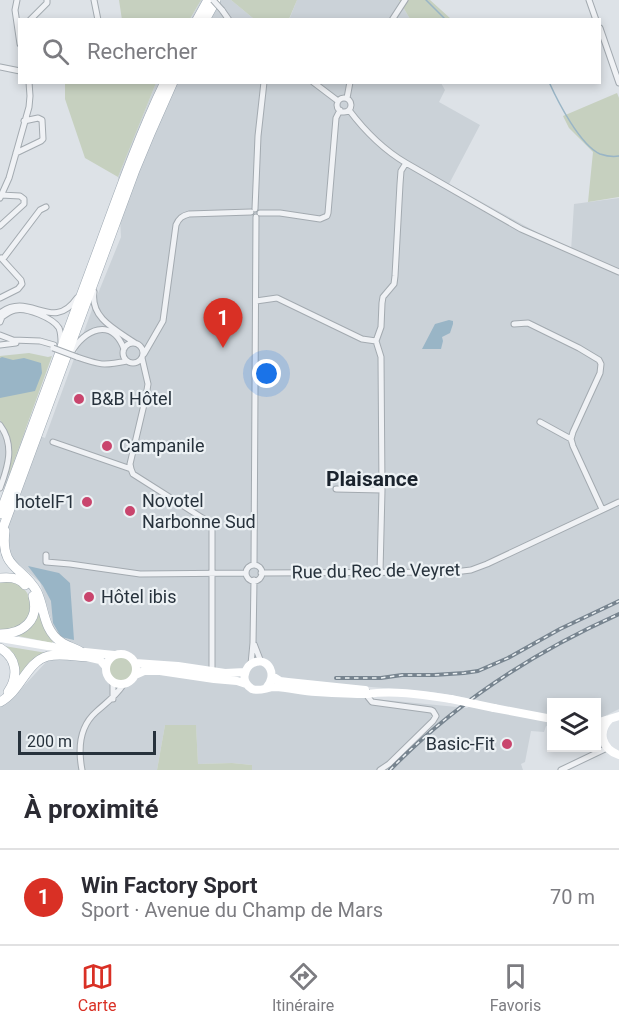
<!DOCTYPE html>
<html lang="fr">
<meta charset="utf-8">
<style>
:root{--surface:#fff;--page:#f2f2f3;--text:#2b2b33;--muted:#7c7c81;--line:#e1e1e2;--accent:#d93025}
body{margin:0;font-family:Roboto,sans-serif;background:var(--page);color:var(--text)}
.controls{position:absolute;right:18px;bottom:18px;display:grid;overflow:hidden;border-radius:0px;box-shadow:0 3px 9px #0003}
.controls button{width:54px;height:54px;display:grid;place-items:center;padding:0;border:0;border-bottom:2px solid var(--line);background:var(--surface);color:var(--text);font:30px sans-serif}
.scale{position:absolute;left:18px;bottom:15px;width:138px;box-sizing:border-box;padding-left:6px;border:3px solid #27323c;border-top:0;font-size:16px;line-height:21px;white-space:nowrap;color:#27323c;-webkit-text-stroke:4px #ecf1f4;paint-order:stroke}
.you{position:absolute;left:267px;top:374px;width:21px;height:21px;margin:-15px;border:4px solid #fff;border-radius:50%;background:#1a73e8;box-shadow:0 0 0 9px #1a73e833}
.badge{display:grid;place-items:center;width:39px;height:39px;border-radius:50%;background:var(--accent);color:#fff;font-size:20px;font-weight:700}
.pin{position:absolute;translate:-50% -50px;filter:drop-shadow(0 2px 3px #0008)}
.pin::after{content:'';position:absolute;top:32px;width:21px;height:18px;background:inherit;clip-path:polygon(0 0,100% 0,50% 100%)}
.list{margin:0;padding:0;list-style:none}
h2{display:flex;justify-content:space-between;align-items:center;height:78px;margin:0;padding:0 24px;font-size:26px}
h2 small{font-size:20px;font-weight:400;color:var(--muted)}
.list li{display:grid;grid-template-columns:39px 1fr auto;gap:18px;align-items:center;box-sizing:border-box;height:96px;padding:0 24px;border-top:2px solid var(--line)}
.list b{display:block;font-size:22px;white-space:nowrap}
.list p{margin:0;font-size:20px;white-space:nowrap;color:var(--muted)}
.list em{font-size:20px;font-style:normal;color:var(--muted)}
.icon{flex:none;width:33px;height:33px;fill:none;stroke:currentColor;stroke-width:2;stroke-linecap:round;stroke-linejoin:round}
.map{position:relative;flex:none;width:619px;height:770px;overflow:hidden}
.search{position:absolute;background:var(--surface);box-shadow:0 3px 9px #0003;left:18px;right:18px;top:18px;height:66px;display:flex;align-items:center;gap:15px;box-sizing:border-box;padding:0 21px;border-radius:0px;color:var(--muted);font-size:22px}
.sheet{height:174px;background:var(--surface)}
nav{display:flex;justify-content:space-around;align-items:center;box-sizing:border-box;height:84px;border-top:2px solid var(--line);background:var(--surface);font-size:16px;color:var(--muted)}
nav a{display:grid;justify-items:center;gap:3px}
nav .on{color:var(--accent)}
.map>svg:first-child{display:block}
.built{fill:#cbd2d8;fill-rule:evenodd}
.green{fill:#c6d0bf}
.water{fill:#99b5c6}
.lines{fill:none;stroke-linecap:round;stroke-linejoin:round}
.stream{stroke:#99b5c6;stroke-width:1.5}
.street-casing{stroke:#a3aab0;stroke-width:7}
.primary-casing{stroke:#9da8b2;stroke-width:10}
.street{stroke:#f0f2f5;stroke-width:5}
.secondary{stroke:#fff;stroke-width:8}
.primary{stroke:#fff;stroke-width:9}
.rail-casing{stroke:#77848f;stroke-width:4}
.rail{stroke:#ecf1f4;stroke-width:1.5;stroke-dasharray:4.5;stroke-linecap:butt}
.street-bridge-casing{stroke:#a3aab0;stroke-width:7;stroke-linecap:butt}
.street-bridge{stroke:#f0f2f5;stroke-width:5}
.secondary-bridge{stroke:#fff;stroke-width:8}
.poi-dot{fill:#c9456d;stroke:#ecf1f4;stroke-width:2}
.labels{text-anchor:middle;stroke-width:4.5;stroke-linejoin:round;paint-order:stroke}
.poi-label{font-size:18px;fill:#27323c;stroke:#ecf1f4;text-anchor:start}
.street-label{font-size:18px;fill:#27323c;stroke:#ecf1f4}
.quarter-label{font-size:21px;font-weight:bold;fill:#1a232d;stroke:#ecf1f4}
</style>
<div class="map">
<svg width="619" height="770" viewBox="0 0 619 770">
<rect width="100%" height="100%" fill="#dde2e7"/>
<!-- built -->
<path class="built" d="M201 0H231L254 19 190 20Z
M297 0H399L410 19 289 20Z
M156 83H441L445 90 439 102 480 125 449 184 571 251 574 204 619 198V709L601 718 597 736 596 702H552L551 727 546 726 544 732 531 731 525 762 521 764 523 770H252V765L232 763 198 764 196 726 165 725 157 770H0V707L9 702 47 661 62 656 40 582 14 560 0 540 14 490 0 485V420L45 438 97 296 121 237 118 177ZM335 684 432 692 479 700 467 708 333 695Z"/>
<!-- green -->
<path class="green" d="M119 0H201L190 19H163L162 18 158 20H122Z
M231 0H297L289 19H254Z
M399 0H430L451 19H410Z
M65 83H156L118 177 85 158 65 99Z
M617 93 619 98V197L588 202 593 152 569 128 563 116Z
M29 353 48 357 52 356 9 475C11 454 14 438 0 420V356Z
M12 581C16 583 21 586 24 589 34 599 32 619 19 626 13 629 6 630 0 631V582Z
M39 608 53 641 52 643 18 636C31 630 35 622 39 608Z
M4 646 47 653 17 683C20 665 18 657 4 646Z
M108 669a13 13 0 1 1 26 0a13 13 0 1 1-26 0Z
M165 725H196L198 764 232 763 252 765V770H157Z"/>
<!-- water -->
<path class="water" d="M449 320 453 321V324L450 333 442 337 443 341 441 349H422L435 324Z
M2 357 13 360 24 358 41 363 42 373 35 391 0 398V358Z
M28 566 59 573 70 583 74 640 61 637 53 623 51 601 43 586Z"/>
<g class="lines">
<!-- stream -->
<path class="stream" d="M426 0 446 20
M549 82C558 102 580 145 600 154 606 156 614 157 619 156"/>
<!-- street casing -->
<g class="street-casing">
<path id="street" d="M17 0 15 10 20 44
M94 0 98 20
M589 0 596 20
M222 10 229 20
M30 20 47 3V0
M392 20 405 0
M600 28 619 83
M0 67 20 71
M313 82 338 101
M347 98 350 82
M337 105a7 7 0 1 1 14 0a7 7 0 1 1-14 0Z
M349 110C364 130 384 150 406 163L521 229 619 272
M16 153 41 141 43 139 42 120 38 118 24 121
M0 198 9 178 29 107 30 96 29 82
M255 209 258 136 264 82
M260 213H280L320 219 327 216 328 213 336 118 340 110
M0 226 24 204V199L20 196 1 195
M3 259 40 210 46 207
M94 292C90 318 116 330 135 343
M0 298 18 289 22 284 21 280 1 258
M256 301 277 298 362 339 376 341
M0 313C30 290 52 334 77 298
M0 322 2 317C6 314 10 311 15 310 26 307 53 318 59 328 61 333 61 337 61 343
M514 324 528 323 579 348 599 360 601 364 600 373 573 432 571 439 573 446 602 509
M0 335 13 340 40 341 54 345
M123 353a10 10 0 1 1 20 0a10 10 0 1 1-20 0Z
M0 345 16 343
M71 353C84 329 112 317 124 349
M144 354 163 321 176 225C179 218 182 216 189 214L251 212
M77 357C100 365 103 366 127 361
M540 422 571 439
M0 425C15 445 8 467 0 488
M53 442 131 469 133 474 204 519 212 526V671
M131 469 130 464 146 396 148 384 142 358
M336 489 382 490
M46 555V562L70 564 140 574 246 573
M254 565 256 217
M246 573a8 8 0 1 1 16 0a8 8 0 1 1-16 0Z
M380 572 382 490 381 357 376 341 381 327 382 303 383 297 394 284 395 276 400 184 401 171 406 163
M261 573 454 572 471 570 487 564 619 502
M254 644 261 662
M251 664 253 643 254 580
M367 692 368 697 372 702 431 710 433 711 436 716 433 721 389 764 380 770
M113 699V683
M82 770C78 749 79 727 96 712 107 702 115 697 123 685
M561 770 607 748"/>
</g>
<!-- primary casing -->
<g class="primary-casing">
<path id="primary" d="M197 20 208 0
M205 20 216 0
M0 514C29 434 60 354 89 274 113 210 135 144 165 82
M5 531C0 570 23 566 37 592 45 609 43 630 61 642 66 646 75 648 81 652
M0 536 135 170 150 134 173 82
M0 578C9 577 19 577 25 585
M0 634C23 634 40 620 33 596
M0 648C17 658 19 676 8 692
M0 702C21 691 26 662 48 656 62 653 78 657 92 657"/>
</g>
<!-- street -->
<use href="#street" class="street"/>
<!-- secondary -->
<path class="secondary" d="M0 638 71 650
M85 652 114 655
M106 669a15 15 0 1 1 30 0a15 15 0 1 1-30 0Z
M87 657 100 660 106 667
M135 663 178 666 225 673 245 672
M135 675 144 671H160L214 679 237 681 246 684
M272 676 280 681 288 682 365 690
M266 688C278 676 269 656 253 663 248 665 246 669 245 674 243 680 247 686 252 689 260 692 267 687 275 687 289 688 302 691 316 692 333 693 350 694 367 694 394 690 424 695 451 699
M494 708 552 719
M610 719C597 732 602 749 619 755
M596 723 619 716"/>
<!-- primary -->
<use href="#primary" class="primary"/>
<!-- rail casing -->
<g class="rail-casing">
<path id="rail" d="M336 678H381L402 675H434L464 673 478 671 508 658 560 629 619 601
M390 770C455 703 534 652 619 614"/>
</g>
<!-- rail -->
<use href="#rail" class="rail"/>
<!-- street-bridge casing -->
<g class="street-bridge-casing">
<path id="street-bridge" d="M213 0 222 10
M53 348 77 357"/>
</g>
<!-- street-bridge -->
<use href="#street-bridge" class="street-bridge"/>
<!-- secondary-bridge -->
<path class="secondary-bridge" d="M451 699 494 708"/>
</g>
<!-- markers -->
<g class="poi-dot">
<circle cx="79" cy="399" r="6"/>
<circle cx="107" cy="446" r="6"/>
<circle cx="87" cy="502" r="6"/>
<circle cx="130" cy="511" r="6"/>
<circle cx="89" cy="597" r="6"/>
<circle cx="507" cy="744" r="6"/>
</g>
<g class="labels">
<!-- poi labels -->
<g class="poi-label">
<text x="91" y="405">B&amp;B Hôtel</text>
<text x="119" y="452">Campanile</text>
<text x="142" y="507">Novotel<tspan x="142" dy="21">Narbonne Sud</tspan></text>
<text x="75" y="508" text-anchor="end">hotelF1</text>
<text x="101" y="603">Hôtel ibis</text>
<text x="495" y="750" text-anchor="end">Basic-Fit</text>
</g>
<!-- street labels -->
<g class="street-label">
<text transform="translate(376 571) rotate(-1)" y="6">Rue du Rec de Veyret</text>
</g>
<!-- quarter labels -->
<g class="quarter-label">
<text x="372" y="486">Plaisance</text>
</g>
</g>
</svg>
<div class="controls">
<button><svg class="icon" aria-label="layers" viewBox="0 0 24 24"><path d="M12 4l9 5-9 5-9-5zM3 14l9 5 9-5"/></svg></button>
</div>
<div class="scale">200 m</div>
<div class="you"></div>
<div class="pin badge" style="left:223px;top:348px">1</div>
<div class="search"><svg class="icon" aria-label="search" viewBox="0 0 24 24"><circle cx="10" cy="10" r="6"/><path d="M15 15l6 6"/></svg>Rechercher</div>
</div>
<section class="sheet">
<h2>À proximité<small></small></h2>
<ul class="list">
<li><span class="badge">1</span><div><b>Win Factory Sport</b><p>Sport · Avenue du Champ de Mars</p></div><em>70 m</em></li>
</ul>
</section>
<nav>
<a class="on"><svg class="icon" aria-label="map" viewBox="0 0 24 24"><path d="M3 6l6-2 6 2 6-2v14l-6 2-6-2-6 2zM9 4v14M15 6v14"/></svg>Carte</a>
<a><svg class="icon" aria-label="directions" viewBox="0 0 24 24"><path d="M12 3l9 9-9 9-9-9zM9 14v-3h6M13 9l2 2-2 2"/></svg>Itinéraire</a>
<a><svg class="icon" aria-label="saved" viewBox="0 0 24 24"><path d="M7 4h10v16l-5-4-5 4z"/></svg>Favoris</a>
</nav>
